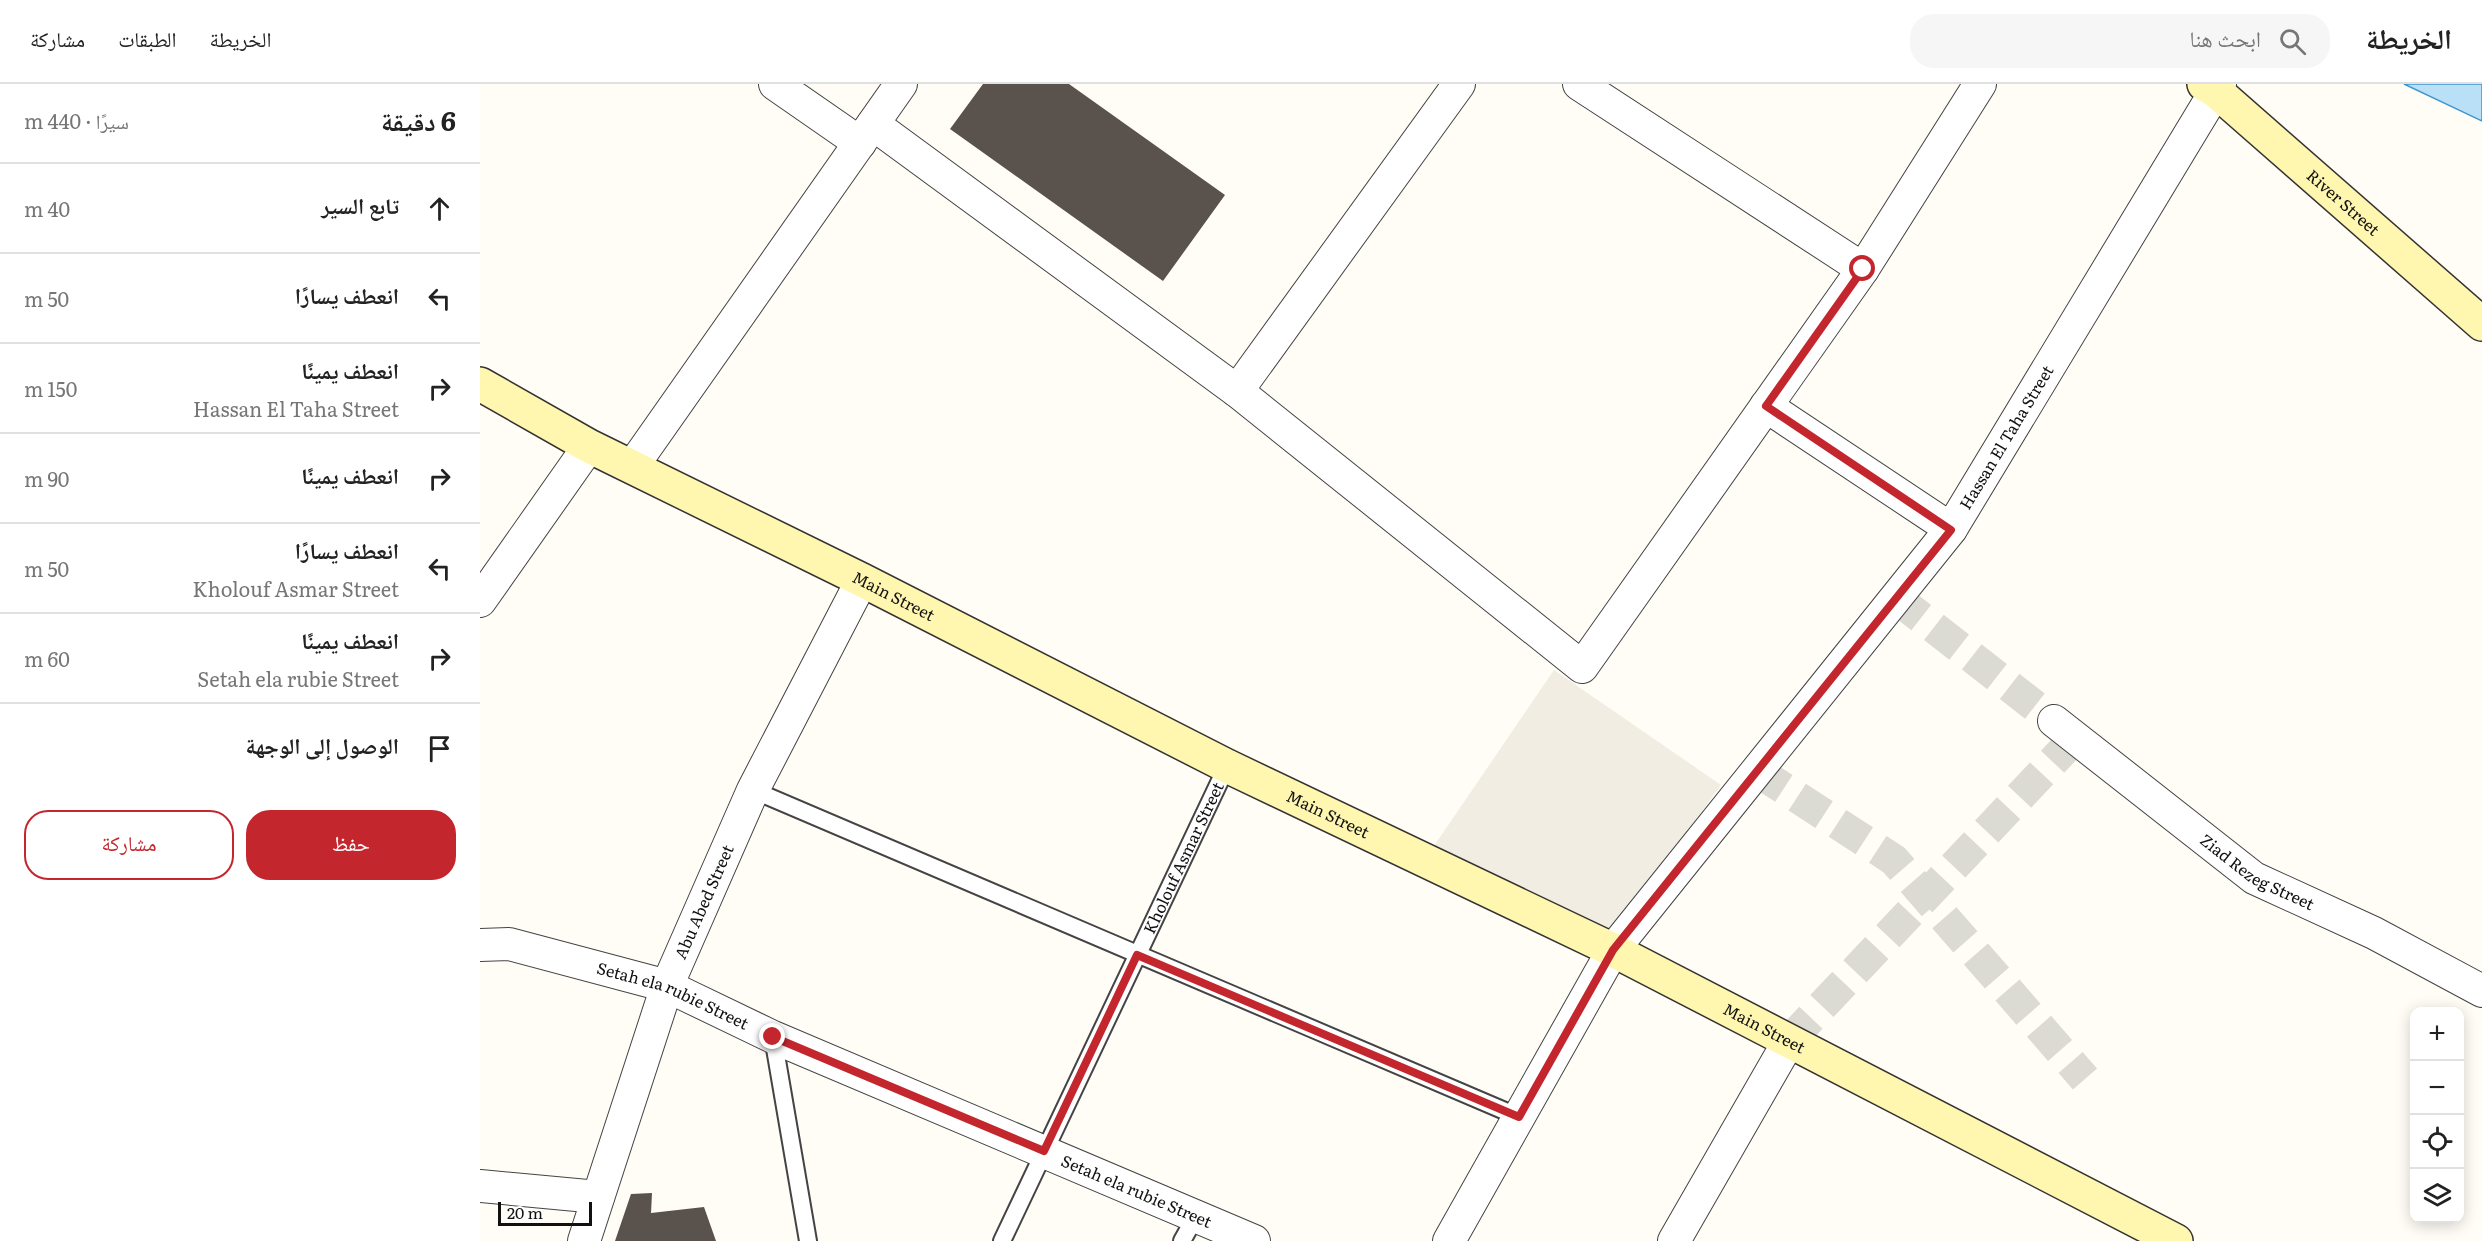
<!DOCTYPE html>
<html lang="ar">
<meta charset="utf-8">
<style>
:root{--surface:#fff;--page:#f6f6f6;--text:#222;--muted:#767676;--line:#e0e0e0;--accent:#c4262e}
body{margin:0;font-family:Literata,"Noto Naskh Arabic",serif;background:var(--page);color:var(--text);direction:rtl}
.controls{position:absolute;right:18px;bottom:18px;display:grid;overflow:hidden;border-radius:12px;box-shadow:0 3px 15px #0003}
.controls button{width:54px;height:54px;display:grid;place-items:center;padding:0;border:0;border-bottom:2px solid var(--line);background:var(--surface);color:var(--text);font:30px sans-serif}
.scale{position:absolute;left:18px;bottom:15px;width:94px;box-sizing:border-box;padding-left:6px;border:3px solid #111;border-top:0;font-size:16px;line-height:21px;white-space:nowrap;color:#111;-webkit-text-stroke:4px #fff;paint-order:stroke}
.stop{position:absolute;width:18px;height:18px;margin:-14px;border:4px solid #c4262e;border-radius:50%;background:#fff}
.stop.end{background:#c4262e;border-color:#fff;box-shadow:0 2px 6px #0008}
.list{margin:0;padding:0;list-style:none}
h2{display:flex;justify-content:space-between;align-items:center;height:78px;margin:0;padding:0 24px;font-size:26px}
h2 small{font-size:20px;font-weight:400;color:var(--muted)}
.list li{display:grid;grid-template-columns:39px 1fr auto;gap:18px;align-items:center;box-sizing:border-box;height:90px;padding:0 24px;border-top:2px solid var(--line)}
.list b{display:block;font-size:22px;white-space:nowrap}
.list p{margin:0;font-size:20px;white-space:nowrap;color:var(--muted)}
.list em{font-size:20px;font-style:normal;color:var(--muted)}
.actions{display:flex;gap:12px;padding:18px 24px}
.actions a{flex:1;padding:14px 0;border:2px solid var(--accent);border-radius:24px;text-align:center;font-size:21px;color:var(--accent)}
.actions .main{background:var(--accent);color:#fff}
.icon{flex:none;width:33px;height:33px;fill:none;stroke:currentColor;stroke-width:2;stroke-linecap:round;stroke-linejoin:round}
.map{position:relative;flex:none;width:2002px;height:1157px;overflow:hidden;direction:ltr}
header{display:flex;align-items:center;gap:36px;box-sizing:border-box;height:84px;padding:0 30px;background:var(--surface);border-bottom:2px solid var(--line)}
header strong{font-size:28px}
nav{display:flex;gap:33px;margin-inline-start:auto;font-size:21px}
.search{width:420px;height:54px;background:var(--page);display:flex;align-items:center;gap:15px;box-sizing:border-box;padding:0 21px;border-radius:24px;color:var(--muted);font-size:22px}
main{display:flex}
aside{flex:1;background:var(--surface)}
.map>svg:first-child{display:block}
.plaza{fill:#f1ede2}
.water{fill:#b9e0f7;stroke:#3f96cf;stroke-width:1.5}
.building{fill:#5a524d}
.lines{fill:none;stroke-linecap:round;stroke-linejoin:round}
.street-tunnel{stroke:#dbdad3;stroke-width:32;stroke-dasharray:32 16;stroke-linecap:butt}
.lane-casing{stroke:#444;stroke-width:20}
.street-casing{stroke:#444;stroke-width:34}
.secondary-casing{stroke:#333;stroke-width:36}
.lane{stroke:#fff;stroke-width:16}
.street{stroke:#fff;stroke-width:32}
.secondary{stroke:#fff6b0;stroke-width:33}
.route{stroke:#c4262e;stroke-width:8}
.labels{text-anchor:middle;stroke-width:6;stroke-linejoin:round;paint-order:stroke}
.street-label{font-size:16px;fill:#111;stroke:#fff}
</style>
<header>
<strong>الخريطة</strong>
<div class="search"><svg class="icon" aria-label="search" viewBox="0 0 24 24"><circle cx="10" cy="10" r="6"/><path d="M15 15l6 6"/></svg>ابحث هنا</div>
<nav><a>الخريطة</a><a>الطبقات</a><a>مشاركة</a></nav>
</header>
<main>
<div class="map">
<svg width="2002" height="1157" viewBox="0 0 2002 1157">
<rect width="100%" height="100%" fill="#fffdf5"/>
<!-- plaza -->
<path class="plaza" d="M1074 586 1241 701 1147 830 1122 852 954 762Z"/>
<!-- water -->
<path class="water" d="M1924 0H2002V37Z"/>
<!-- building -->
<path class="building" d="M503 0H589L745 111 683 197 470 45Z
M172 1109 171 1129 224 1123 236 1157H135L151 1110Z"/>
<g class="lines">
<!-- street-tunnel -->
<path class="street-tunnel" d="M1416 514 1574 637
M1277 687 1414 776 1605 995
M1309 957 1595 654"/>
<!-- lane casing -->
<g class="lane-casing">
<g id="lane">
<path d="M273 706 1039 1033"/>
<path d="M293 953 328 1157"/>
<path id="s1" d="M522 1157 747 682"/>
<path d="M702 1157 716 1132"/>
</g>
</g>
<!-- street casing -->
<g class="street-casing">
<g id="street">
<path d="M295 0 380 59"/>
<path d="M1099 0 1383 185"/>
<path d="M393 40 757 307 1102 583 1383 185 1500 0"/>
<path d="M757 307 979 0"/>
<path d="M1286 322 1471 445"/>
<path d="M152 383 421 0"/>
<path d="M0 517 109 362"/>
<path id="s2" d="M1574 637 1774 794 1894 849 2002 907"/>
<path id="s3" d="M0 861 29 860 187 902 293 953 774 1157"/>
<path d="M0 1102 118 1113"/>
<path id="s4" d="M104 1157 187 902 273 706 382 496"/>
<path id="s5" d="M969 1157 1133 866 1471 445 1740 0"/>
<path d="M1194 1157 1309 957"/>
</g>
</g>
<!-- secondary casing -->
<g class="secondary-casing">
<g id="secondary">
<path id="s6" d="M1724 0 1736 7 2002 240"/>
<path id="s7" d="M0 300 109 362 382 496 747 682 1133 866 1696 1157"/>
</g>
</g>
<!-- lane -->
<use href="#lane" class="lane"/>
<!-- street -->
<use href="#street" class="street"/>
<!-- secondary -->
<use href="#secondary" class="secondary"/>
</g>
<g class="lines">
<!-- route -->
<path class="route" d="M293 953 564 1067 657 871 1039 1033 1133 866 1471 446 1286 322 1383 185"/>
</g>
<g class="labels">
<!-- street labels -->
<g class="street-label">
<text dy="6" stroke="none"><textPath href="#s6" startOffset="183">River Street</textPath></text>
<text dy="6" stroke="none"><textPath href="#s5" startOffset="981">Hassan El Taha Street</textPath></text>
<text dy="6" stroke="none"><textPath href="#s7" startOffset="465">Main Street</textPath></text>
<text dy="6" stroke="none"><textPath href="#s7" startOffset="951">Main Street</textPath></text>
<text dy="6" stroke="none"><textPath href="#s1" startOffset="424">Kholouf Asmar Street</textPath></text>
<text dy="6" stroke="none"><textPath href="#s2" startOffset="254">Ziad Rezeg Street</textPath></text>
<text dy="6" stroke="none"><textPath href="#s4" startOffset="360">Abu Abed Street</textPath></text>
<text dy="6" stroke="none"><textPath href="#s3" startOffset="201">Setah ela rubie Street</textPath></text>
<text dy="6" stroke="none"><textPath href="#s7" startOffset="1437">Main Street</textPath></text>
<text dy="6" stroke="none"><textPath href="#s3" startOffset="705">Setah ela rubie Street</textPath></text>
</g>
</g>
</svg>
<div class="controls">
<button>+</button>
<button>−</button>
<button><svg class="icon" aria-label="locate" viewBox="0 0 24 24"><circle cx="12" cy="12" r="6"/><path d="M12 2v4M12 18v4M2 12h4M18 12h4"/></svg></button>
<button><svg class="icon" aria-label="layers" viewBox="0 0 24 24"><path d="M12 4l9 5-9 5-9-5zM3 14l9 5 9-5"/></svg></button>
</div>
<div class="scale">20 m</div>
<div class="stop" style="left:1383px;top:185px"></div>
<div class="stop end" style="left:293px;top:953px"></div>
</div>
<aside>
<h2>6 دقيقة<small>سيرًا · 440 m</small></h2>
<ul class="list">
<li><svg class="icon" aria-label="ahead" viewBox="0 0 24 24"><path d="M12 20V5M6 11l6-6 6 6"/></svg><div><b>تابع السير</b></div><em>40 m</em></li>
<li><svg class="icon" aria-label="left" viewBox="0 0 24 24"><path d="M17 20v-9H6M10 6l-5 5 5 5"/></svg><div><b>انعطف يسارًا</b></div><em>50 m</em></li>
<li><svg class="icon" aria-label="right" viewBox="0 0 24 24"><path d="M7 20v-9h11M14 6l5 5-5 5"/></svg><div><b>انعطف يمينًا</b><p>Hassan El Taha Street</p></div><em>150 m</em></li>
<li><svg class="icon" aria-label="right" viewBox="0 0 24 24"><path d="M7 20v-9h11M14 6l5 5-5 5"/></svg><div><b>انعطف يمينًا</b></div><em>90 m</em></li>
<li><svg class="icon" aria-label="left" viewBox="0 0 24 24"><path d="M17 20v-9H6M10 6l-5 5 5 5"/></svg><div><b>انعطف يسارًا</b><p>Kholouf Asmar Street</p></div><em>50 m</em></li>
<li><svg class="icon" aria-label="right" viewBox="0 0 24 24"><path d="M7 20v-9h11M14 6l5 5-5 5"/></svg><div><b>انعطف يمينًا</b><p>Setah ela rubie Street</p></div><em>60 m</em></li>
<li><svg class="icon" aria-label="arrive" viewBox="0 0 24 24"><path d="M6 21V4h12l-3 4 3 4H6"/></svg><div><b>الوصول إلى الوجهة</b></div></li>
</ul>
<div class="actions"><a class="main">حفظ</a><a>مشاركة</a></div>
</aside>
</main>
